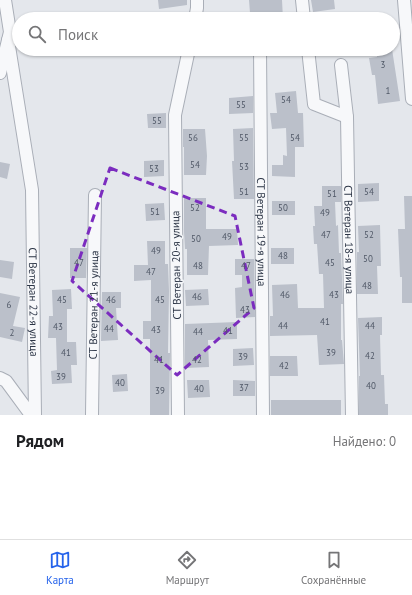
<!DOCTYPE html>
<html lang="ru">
<meta charset="utf-8">
<style>
:root{--surface:#fff;--page:#f2f2f2;--text:#202124;--muted:#757577;--line:#e0e0e0;--accent:#2563eb}
body{margin:0;font-family:"PT Sans",sans-serif;background:var(--page);color:var(--text)}
.list{margin:0;padding:0;list-style:none}
h2{display:flex;justify-content:space-between;align-items:center;height:52px;margin:0;padding:0 16px;font-size:17px}
h2 small{font-size:13px;font-weight:400;color:var(--muted)}
.icon{flex:none;width:22px;height:22px;fill:none;stroke:currentColor;stroke-width:2;stroke-linecap:round;stroke-linejoin:round}
.map{position:relative;flex:none;width:412px;height:415px;overflow:hidden}
.search{position:absolute;background:var(--surface);box-shadow:0 1px 3px #0004;left:12px;right:12px;top:12px;height:44px;display:flex;align-items:center;gap:10px;box-sizing:border-box;padding:0 14px;border-radius:22px;color:var(--muted);font-size:15px}
.sheet{height:124px;background:var(--surface)}
nav{display:flex;justify-content:space-around;align-items:center;box-sizing:border-box;height:56px;border-top:1px solid var(--line);background:var(--surface);font-size:11px;color:var(--muted)}
nav a{display:grid;justify-items:center;gap:2px}
nav .on{color:var(--accent)}
.map>svg:first-child{display:block}
.building{fill:#bbc0ca}
.lines{fill:none;stroke-linecap:round;stroke-linejoin:round}
.minor-casing{stroke:#a9aeb7;stroke-width:14}
.minor{stroke:#f7f8fa;stroke-width:12}
.marked{fill:none;stroke:#7b2cbf;stroke-width:3;stroke-dasharray:8 5;stroke-linejoin:round}
.labels{text-anchor:middle;stroke-width:3;stroke-linejoin:round;paint-order:stroke}
.number-label{font-size:9px;fill:#4f5766}
.street-label{font-size:11px;fill:#2b3445;stroke:#f4f6f9}
</style>
<div class="map">
<svg width="412" height="415" viewBox="0 0 412 415">
<rect width="100%" height="100%" fill="#e4e7ec"/>
<!-- building -->
<path class="building" d="M158 0H187V5L159 9Z
M249 0H282L283 19H257V13H250Z
M311 0H334L335 9 313 12Z
M376 49H392L400 101 378 104 375 75H372L369 58 377 57Z
M296 91 298 113H303L304 147H295V177L272 176V165H283V155L287 156 286 128 272 129 270 113H277L275 93Z
M253 96V113L229 114V98Z
M166 113V128H148L147 114Z
M253 128 254 199H234L232 161H234L233 129Z
M183 129H205L207 156 206 175H184V147H183Z
M164 160V176L144 177V161Z
M0 162 10 164 7 179 0 177Z
M379 183V201L358 202V184Z
M322 186H341V202H335L336 226 338 225 339 253H341L343 304H341V340H342L344 364 319 365 317 335 270 336V316H273L272 285 297 284 298 308H324L323 274H319L317 244H314L313 226H315L314 206H322Z
M404 196H412V303H402V277H400L398 229H405Z
M184 198H206V229H237L238 245 209 246 208 275H187V249H185L184 232Z
M272 201H295V215H272Z
M164 203 165 220 146 221 145 204Z
M380 225 381 266H377L378 294H357V252H359L358 226Z
M147 241H165V264H168L169 291 168 353H170L169 415H150V339H143V321H151V280L134 281V265H148Z
M70 248H87L86 278H70Z
M271 248H294V264H271Z
M235 259H254L255 317 236 318 235 288 242 287V275H235Z
M0 260 14 262 12 279 0 277Z
M71 289 72 309H67V342H76L77 365H71L72 383 52 384 51 371 57 370 56 338H48L49 316H53L52 290Z
M208 289 209 305 186 306 185 290Z
M102 292H121V308H116L118 340 101 341Z
M0 293 20 297 13 326 25 328 22 342 0 337Z
M382 317V335H380L381 375H384L385 404H388V415H359V376H360L358 318Z
M237 322V339L208 340 209 367 185 368V324Z
M253 348 254 365 233 366V349Z
M270 356H297L298 376H270Z
M127 374 128 391 113 392 112 375Z
M187 380H209L210 397 188 398Z
M233 380 255 381V396H233Z
M271 400H341V415H271Z"/>
<g class="lines">
<!-- minor casing -->
<g class="minor-casing">
<g id="minor">
<path d="M302 0 304 19"/>
<path d="M404 0 412 99"/>
<path d="M195 19 197 8V0"/>
<path id="s1" d="M8 40 32 190 35 415"/>
<path id="s2" d="M260 49 263 415"/>
<path d="M308 49 314 104 347 117"/>
<path id="s3" d="M341 65 347 117 352 415"/>
<path d="M0 73 10 32 5 0"/>
<path d="M0 378 6 381 31 415"/>
<path id="s4" d="M92 415 95 195"/>
<path d="M178 415 175 115 189 49"/>
</g>
</g>
<!-- minor -->
<use href="#minor" class="minor"/>
</g>
<!-- marked area -->
<path class="marked" d="M110 168 235 216 254 308 177 375 72 281Z"/>
<g class="labels">
<!-- number labels -->
<g class="number-label">
<text x="383" y="68">3</text>
<text x="388" y="94">1</text>
<text x="286" y="103">54</text>
<text x="241" y="108">55</text>
<text x="157" y="124">55</text>
<text x="193" y="141">56</text>
<text x="244" y="141">55</text>
<text x="295" y="141">54</text>
<text x="195" y="168">54</text>
<text x="244" y="170">53</text>
<text x="154" y="172">53</text>
<text x="244" y="195">51</text>
<text x="369" y="195">54</text>
<text x="332" y="197">51</text>
<text x="195" y="211">52</text>
<text x="283" y="211">50</text>
<text x="155" y="215">51</text>
<text x="325" y="216">49</text>
<text x="326" y="238">47</text>
<text x="369" y="238">52</text>
<text x="227" y="240">49</text>
<text x="196" y="242">50</text>
<text x="156" y="254">49</text>
<text x="283" y="259">48</text>
<text x="368" y="262">50</text>
<text x="79" y="266">47</text>
<text x="330" y="266">45</text>
<text x="198" y="269">48</text>
<text x="246" y="269">47</text>
<text x="151" y="275">47</text>
<text x="367" y="289">48</text>
<text x="285" y="298">46</text>
<text x="334" y="298">43</text>
<text x="197" y="300">46</text>
<text x="62" y="303">45</text>
<text x="111" y="303">46</text>
<text x="160" y="303">45</text>
<text x="9" y="308">6</text>
<text x="245" y="313">43</text>
<text x="325" y="325">41</text>
<text x="283" y="329">44</text>
<text x="370" y="329">44</text>
<text x="58" y="330">43</text>
<text x="109" y="332">44</text>
<text x="156" y="333">43</text>
<text x="228" y="334">41</text>
<text x="198" y="335">44</text>
<text x="12" y="336">2</text>
<text x="66" y="356">41</text>
<text x="331" y="356">39</text>
<text x="370" y="359">42</text>
<text x="243" y="360">39</text>
<text x="159" y="363">41</text>
<text x="197" y="363">42</text>
<text x="284" y="369">42</text>
<text x="61" y="380">39</text>
<text x="120" y="386">40</text>
<text x="371" y="389">40</text>
<text x="244" y="391">37</text>
<text x="199" y="392">40</text>
<text x="160" y="394">39</text>
</g>
<!-- street labels -->
<g class="street-label">
<text dy="4" stroke="none"><textPath href="#s2" startOffset="183">СТ Ветеран 19-я улица</textPath></text>
<text dy="4" stroke="none"><textPath href="#s3" startOffset="175">СТ Ветеран 18-я улица</textPath></text>
<text transform="translate(176 265) rotate(-91)" y="4">СТ Ветеран 20-я улица</text>
<text dy="4" stroke="none"><textPath href="#s1" startOffset="264">СТ Ветеран 22-я улица</textPath></text>
<text dy="4" stroke="none"><textPath href="#s4" startOffset="110">СТ Ветеран 21-я улица</textPath></text>
</g>
</g>
</svg>
<div class="search"><svg class="icon" aria-label="search" viewBox="0 0 24 24"><circle cx="10" cy="10" r="6"/><path d="M15 15l6 6"/></svg>Поиск</div>
</div>
<section class="sheet">
<h2>Рядом<small>Найдено: 0</small></h2>
<ul class="list">
</ul>
</section>
<nav>
<a class="on"><svg class="icon" aria-label="map" viewBox="0 0 24 24"><path d="M3 6l6-2 6 2 6-2v14l-6 2-6-2-6 2zM9 4v14M15 6v14"/></svg>Карта</a>
<a><svg class="icon" aria-label="directions" viewBox="0 0 24 24"><path d="M12 3l9 9-9 9-9-9zM9 14v-3h6M13 9l2 2-2 2"/></svg>Маршрут</a>
<a><svg class="icon" aria-label="saved" viewBox="0 0 24 24"><path d="M7 4h10v16l-5-4-5 4z"/></svg>Сохранённые</a>
</nav>
